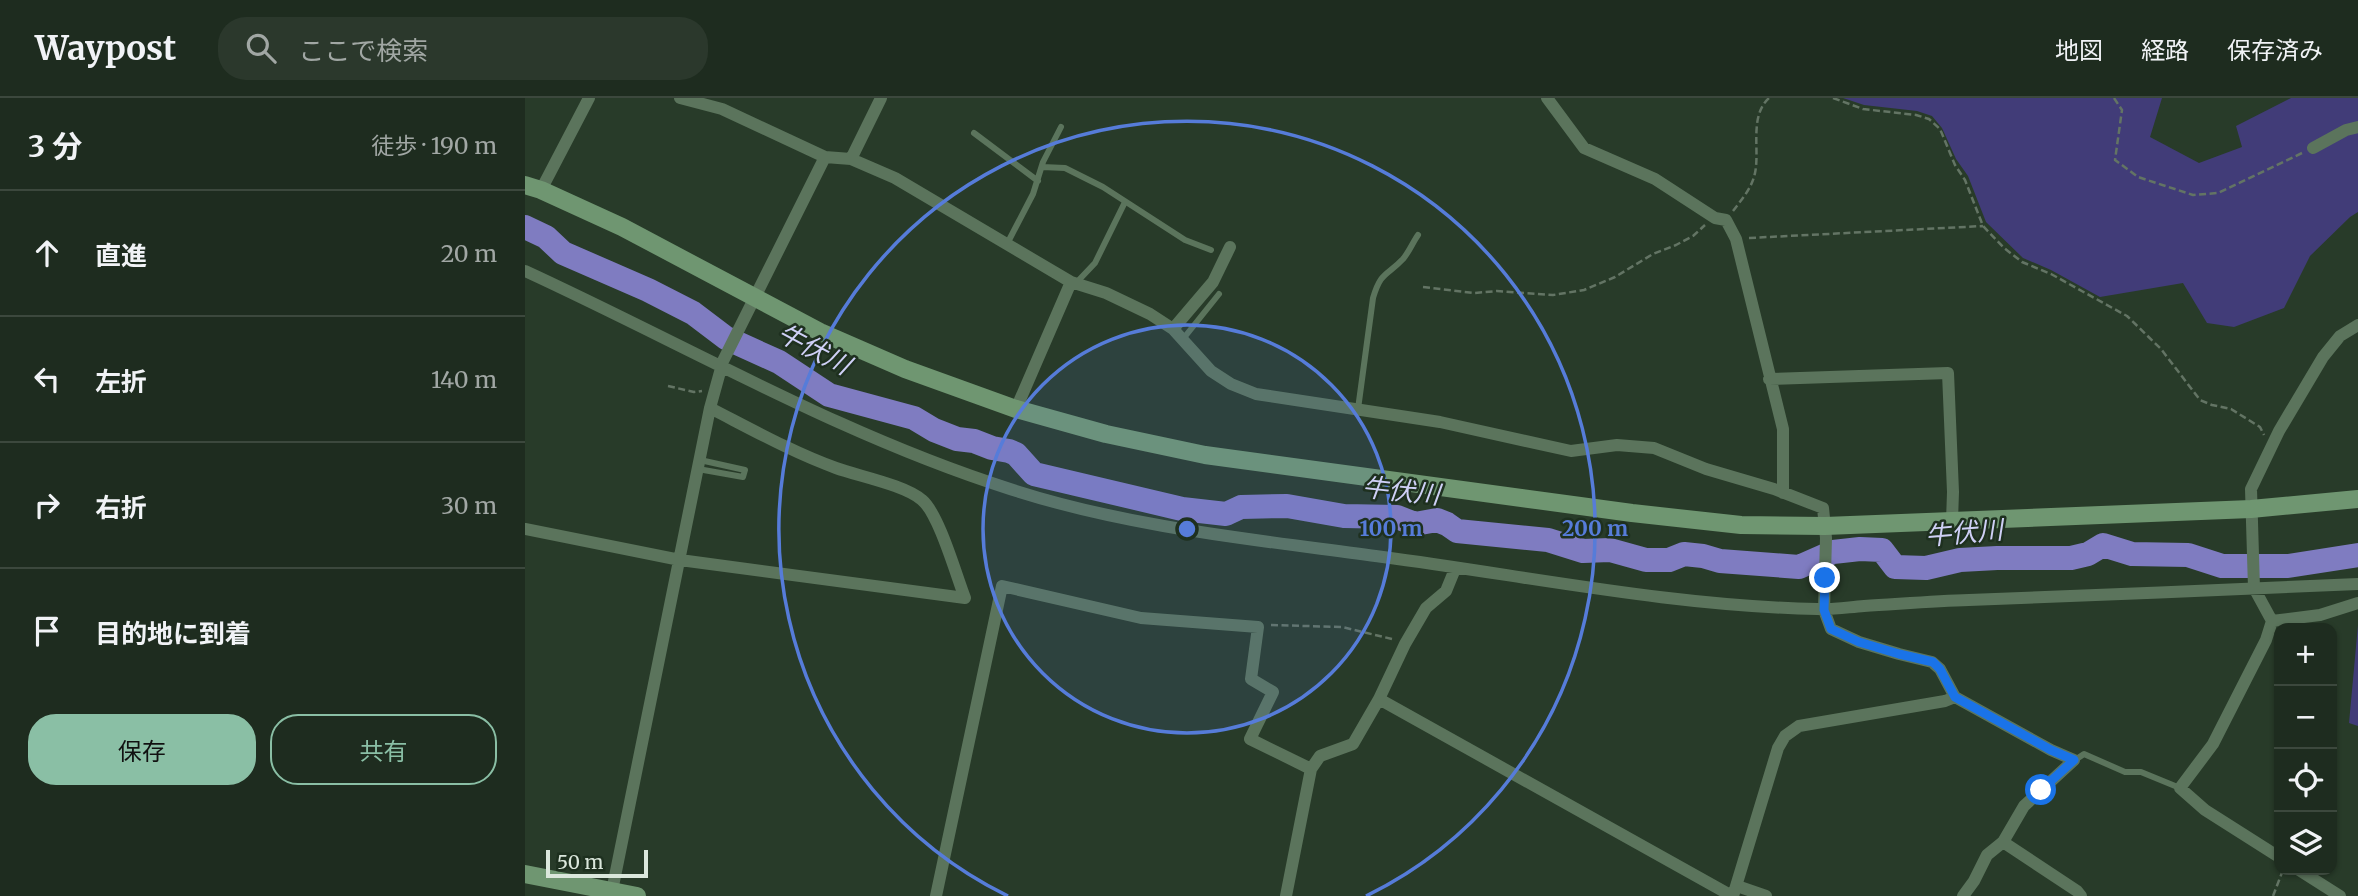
<!DOCTYPE html>
<html lang="ja">
<meta charset="utf-8">
<style>
:root{--surface:#1e2c1f;--page:#2b382c;--text:#f1f3f6;--muted:#a1a7a4;--line:#3c483d;--accent:#8abfa5}
body{margin:0;font-family:Merriweather,"Noto Sans JP",serif;background:var(--page);color:var(--text)}
.controls{position:absolute;right:21px;bottom:21px;display:grid;overflow:hidden;border-radius:14px;box-shadow:0 2px 5px #0004}
.controls button{width:63px;height:63px;display:grid;place-items:center;padding:0;border:0;border-bottom:2px solid var(--line);background:var(--surface);color:var(--text);font:35px sans-serif}
.scale{position:absolute;left:21px;bottom:18px;width:102px;box-sizing:border-box;padding-left:7px;border:4px solid #dbe7dc;border-top:0;font-size:19px;line-height:24px;white-space:nowrap;color:#dbe7dc;-webkit-text-stroke:5px #1e301f;paint-order:stroke}
.stop{position:absolute;width:21px;height:21px;margin:-16px;border:5px solid #1a73e8;border-radius:50%;background:#fff}
.stop.end{background:#1a73e8;border-color:#fff;box-shadow:0 2px 7px #0008}
.list{margin:0;padding:0;list-style:none}
h2{display:flex;justify-content:space-between;align-items:center;height:91px;margin:0;padding:0 28px;font-size:30px}
h2 small{font-size:23px;font-weight:400;color:var(--muted)}
.list li{display:grid;grid-template-columns:46px 1fr auto;gap:21px;align-items:center;box-sizing:border-box;height:126px;padding:0 28px;border-top:2px solid var(--line)}
.list b{display:block;font-size:26px;white-space:nowrap}
.list em{font-size:23px;font-style:normal;color:var(--muted)}
.actions{display:flex;gap:14px;padding:21px 28px}
.actions a{flex:1;padding:16px 0;border:2px solid var(--accent);border-radius:28px;text-align:center;font-size:24px;color:var(--accent)}
.actions .main{background:var(--accent);color:#111}
.icon{flex:none;width:38px;height:38px;fill:none;stroke:currentColor;stroke-width:2;stroke-linecap:round;stroke-linejoin:round}
.map{position:relative;flex:none;width:1833px;height:798px;overflow:hidden}
header{display:flex;align-items:center;gap:42px;box-sizing:border-box;height:98px;padding:0 35px;background:var(--surface);border-bottom:2px solid var(--line)}
header strong{font-size:33px}
nav{display:flex;gap:38px;margin-inline-start:auto;font-size:24px}
.search{width:490px;height:63px;background:var(--page);display:flex;align-items:center;gap:18px;box-sizing:border-box;padding:0 24px;border-radius:28px;color:var(--muted);font-size:26px}
main{display:flex}
aside{flex:1;background:var(--surface)}
.map>svg:first-child{display:block}
.green{fill:#413c78}
.lines{fill:none;stroke-linecap:round;stroke-linejoin:round}
.river{stroke:#7f7cc1;stroke-width:24}
.path{stroke:#637464;stroke-width:2.5;stroke-dasharray:7 3.5;stroke-linecap:butt}
.lane{stroke:#5b745c;stroke-width:6}
.street{stroke:#5b745c;stroke-width:12}
.secondary{stroke:#6f9671;stroke-width:18}
.route{stroke:#1a73e8;stroke-width:9}
.ring{fill:none;stroke:#567cd9;stroke-width:3.5}
.labels{text-anchor:middle;stroke-width:5;stroke-linejoin:round;paint-order:stroke}
.water-label{font-size:26px;font-style:italic;fill:#cfd0f6;stroke:#1e301f}
.centre{fill:#567cd9;stroke:#1e301f;stroke-width:3.5}
.ring-label{font-size:21px;text-anchor:middle;font-weight:bold;fill:#567cd9;stroke:#1e301f;stroke-width:5;stroke-linejoin:round;paint-order:stroke}
</style>
<header>
<strong>Waypost</strong>
<div class="search"><svg class="icon" aria-label="search" viewBox="0 0 24 24"><circle cx="10" cy="10" r="6"/><path d="M15 15l6 6"/></svg>ここで検索</div>
<nav><a>地図</a><a>経路</a><a>保存済み</a></nav>
</header>
<main>
<aside>
<h2>3 分<small>徒歩 · 190 m</small></h2>
<ul class="list">
<li><svg class="icon" aria-label="ahead" viewBox="0 0 24 24"><path d="M12 20V5M6 11l6-6 6 6"/></svg><div><b>直進</b></div><em>20 m</em></li>
<li><svg class="icon" aria-label="left" viewBox="0 0 24 24"><path d="M17 20v-9H6M10 6l-5 5 5 5"/></svg><div><b>左折</b></div><em>140 m</em></li>
<li><svg class="icon" aria-label="right" viewBox="0 0 24 24"><path d="M7 20v-9h11M14 6l5 5-5 5"/></svg><div><b>右折</b></div><em>30 m</em></li>
<li><svg class="icon" aria-label="arrive" viewBox="0 0 24 24"><path d="M6 21V4h12l-3 4 3 4H6"/></svg><div><b>目的地に到着</b></div></li>
</ul>
<div class="actions"><a class="main">保存</a><a>共有</a></div>
</aside>
<div class="map">
<svg width="1833" height="798" viewBox="0 0 1833 798">
<rect width="100%" height="100%" fill="#283b29"/>
<!-- green -->
<path class="green" d="M1318 0H1637L1625 39 1674 65 1717 49 1711 28 1766 0H1833V114L1825 119 1785 158 1759 210 1709 229 1682 225 1658 185 1575 199 1526 172 1498 160 1461 124 1443 78 1431 61 1417 30 1407 18 1392 13 1339 7Z
M1833 527V628L1824 625Z"/>
<g class="lines">
<!-- river -->
<path class="river" d="M0 129 21 139 38 155 123 192 168 215 201 240 254 264 304 297 389 320 409 332 432 341 449 343 467 350 484 353 491 356 509 376 657 411 701 416 716 409 762 408 819 418 872 419 890 426 912 422 922 426 932 433 1023 442 1058 453 1085 452 1121 462H1144L1159 456 1178 458 1195 463 1274 469 1308 454 1335 451 1357 452 1370 469 1401 470 1435 462 1472 460H1546L1563 456 1578 447 1607 456 1663 457 1697 468H1763L1833 457"/>
<!-- path -->
<path class="path" d="M1308 0 1338 11 1391 17 1404 21 1415 31 1430 67 1440 82 1458 128 1479 150 1497 164 1526 176 1602 218 1636 251 1675 302 1687 307 1706 311 1735 329 1739 337
M1589 0 1597 12 1590 62 1613 79 1668 97 1693 95 1777 55
M1208 113C1217 101 1227 90 1230 75 1235 52 1224 18 1244 0
M1224 140 1458 128
M898 189 949 195 972 193 1028 197 1059 192 1090 179 1128 156 1151 147 1168 138 1180 127
M143 288 169 294 177 293
M746 527 817 529 867 541
M1748 798 1758 772"/>
<!-- lane -->
<path class="lane" d="M449 35 513 83
M517 69 540 70 578 89 660 142 686 152
M482 146 508 96 518 64 536 29
M552 184 570 165 600 104
M658 241 694 196
M833 311 848 200C856 173 862 178 878 161 884 154 888 144 893 137
M173 371 218 379 220 372 175 362
M1550 662 1559 656 1600 674H1616L1655 690"/>
<!-- street -->
<path class="street" d="M155 0 197 11 300 59 326 61 370 80 546 184 581 195 625 216 648 231 686 273 706 286 731 296 915 324 1046 353 1092 347 1129 350 1181 371 1249 391 1298 410 1301 440 1299 512 1306 531 1334 544 1374 556 1407 564 1415 571 1430 599 1526 652 1549 662 1499 708 1478 744 1462 757 1449 783 1438 798
M1022 0 1059 50 1130 81 1190 120 1201 122 1211 141 1258 331V395
M1788 50 1821 32 1833 29
M326 61 356 0
M16 92 64 0
M0 173C161 247 315 337 485 391 605 430 734 442 858 459 1002 478 1146 508 1292 511 1308 512 1324 509 1339 508 1374 506 1409 503 1444 502 1574 497 1703 492 1833 486
M648 231 688 184 705 149
M1244 281 1423 275 1428 394 1427 423
M491 311 546 184
M0 431 155 462 440 500C431 477 414 416 397 402 380 387 333 378 311 370 267 354 226 331 185 310
M1747 523 1795 517 1833 505
M854 601 1207 798
M1478 744 1552 793 1556 798
M1754 759 1680 712 1655 690 1688 646 1741 542 1747 523 1729 490 1726 391 1754 333 1798 259 1815 238 1833 227
M1774 772 1815 798
M1212 788 1241 798
M87 793 185 310 198 263 300 59
M411 798 477 488 616 520 733 529 726 581 748 594 725 641 786 671
M761 798 786 671 795 658 828 646 854 601 880 546 901 510 921 493 930 471
M1208 798 1253 650 1260 638 1274 628 1420 603 1430 599"/>
<!-- secondary -->
<path class="secondary" d="M0 87 16 92 97 129 295 234 380 271 491 311 581 336 680 357 1107 415 1216 427 1300 428 1726 411 1833 401
M0 776 112 798"/>
</g>
<g class="lines">
<!-- route -->
<path class="route" d="M1300 480 1299 512 1306 531 1334 544 1374 556 1408 564 1415 571 1430 599 1526 652 1549 662 1516 692"/>
</g>
<!-- distance rings -->
<circle cx="662" cy="431" r="204" fill="#567cd9" fill-opacity=".12"/>
<g class="ring">
<circle cx="662" cy="431" r="204"/>
<path d="M483 798A408 408 0 1 1 841 798"/>
</g>
<g class="labels">
<!-- water labels -->
<g class="water-label">
<text transform="translate(289 251) rotate(28)" y="9">牛伏川</text>
<text transform="translate(876 393) rotate(6)" y="9">牛伏川</text>
<text transform="translate(1439 435) rotate(-5)" y="9">牛伏川</text>
</g>
</g>
<circle cx="662" cy="431" r="10" class="centre"/>
<g class="ring-label">
<text x="866" y="438">100 m</text>
<text x="1070" y="438">200 m</text>
</g>
</svg>
<div class="controls">
<button>+</button>
<button>−</button>
<button><svg class="icon" aria-label="locate" viewBox="0 0 24 24"><circle cx="12" cy="12" r="6"/><path d="M12 2v4M12 18v4M2 12h4M18 12h4"/></svg></button>
<button><svg class="icon" aria-label="layers" viewBox="0 0 24 24"><path d="M12 4l9 5-9 5-9-5zM3 14l9 5 9-5"/></svg></button>
</div>
<div class="scale">50 m</div>
<div class="stop" style="left:1516px;top:692px"></div>
<div class="stop end" style="left:1300px;top:480px"></div>
</div>
</main>
